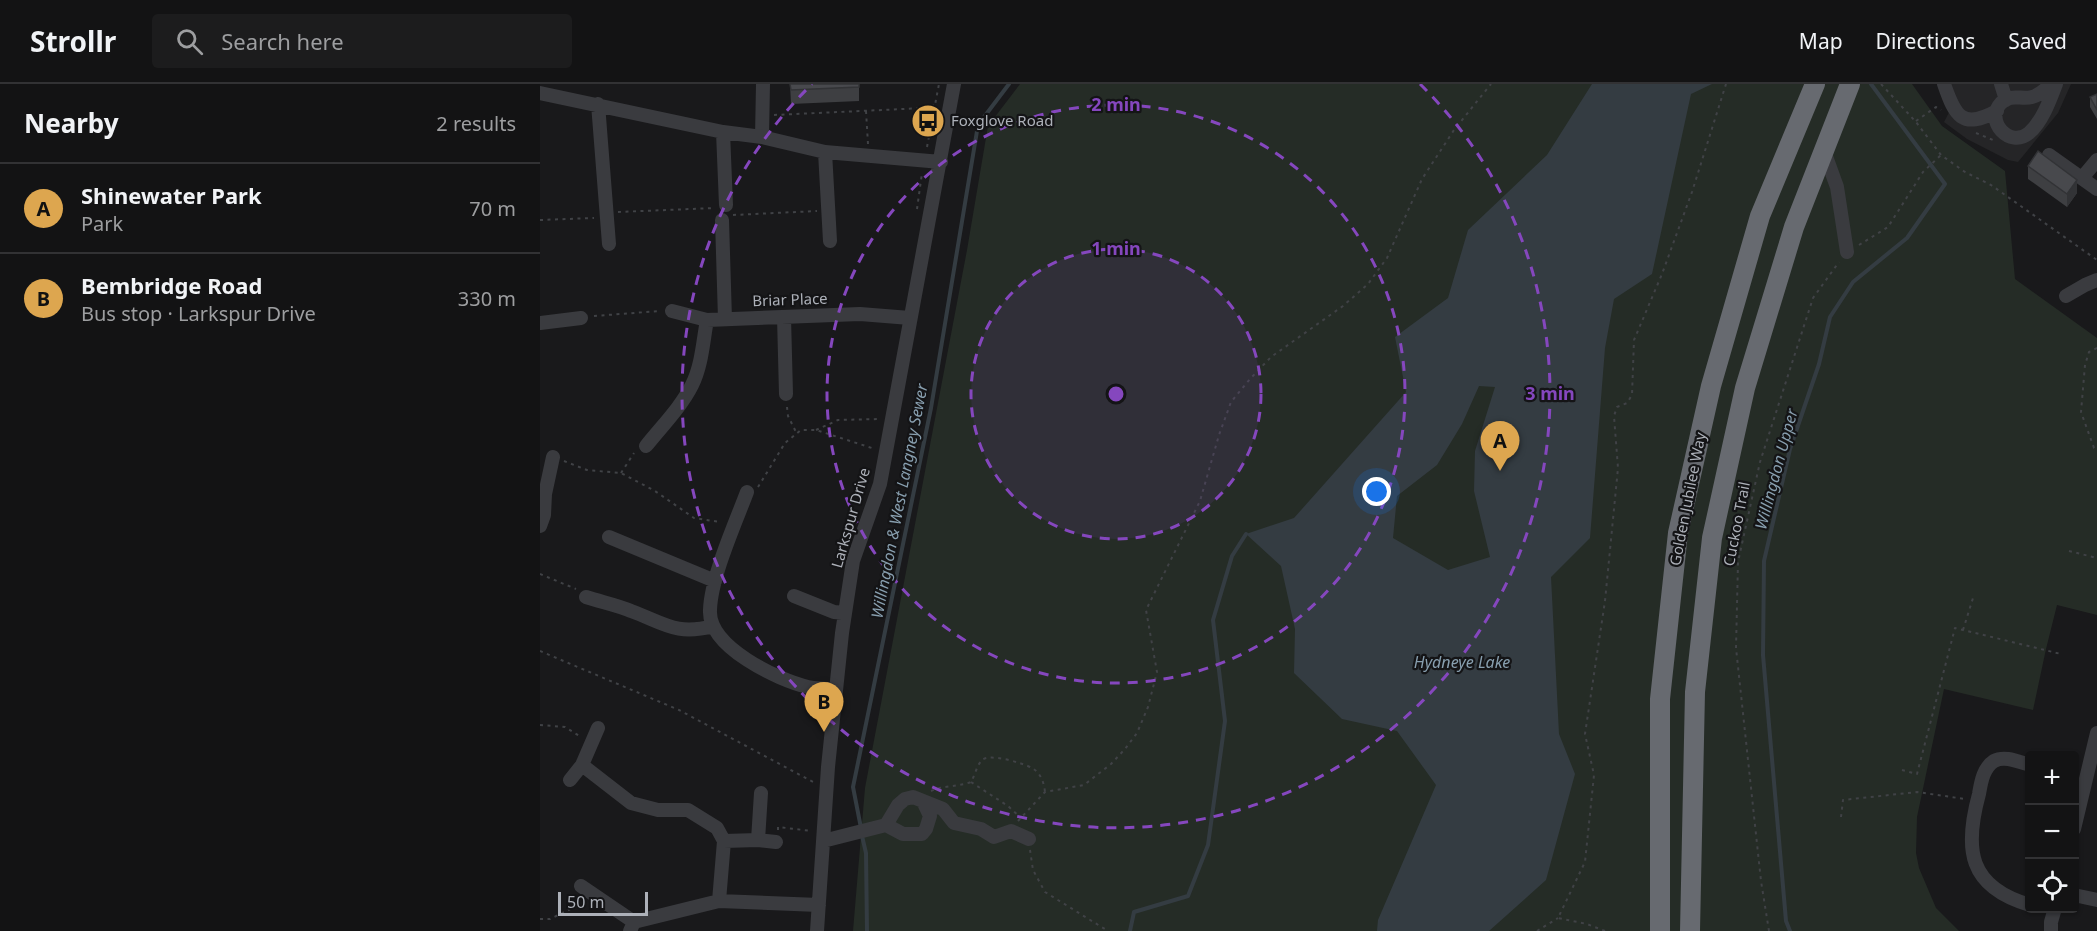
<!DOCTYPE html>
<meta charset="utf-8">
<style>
:root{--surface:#131314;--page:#1c1c1d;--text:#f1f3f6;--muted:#9d9ea0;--line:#323234;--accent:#dda64f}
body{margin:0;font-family:"Noto Sans",sans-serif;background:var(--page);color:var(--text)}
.controls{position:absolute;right:18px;bottom:18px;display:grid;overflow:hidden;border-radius:6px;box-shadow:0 2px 4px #0004}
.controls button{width:54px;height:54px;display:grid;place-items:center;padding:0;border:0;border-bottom:2px solid var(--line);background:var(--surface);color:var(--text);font:30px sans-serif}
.scale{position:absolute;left:18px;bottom:15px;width:90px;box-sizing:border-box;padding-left:6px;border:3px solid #adb1b9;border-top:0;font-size:16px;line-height:21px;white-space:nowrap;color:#adb1b9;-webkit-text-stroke:4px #141416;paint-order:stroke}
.you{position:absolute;left:837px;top:408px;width:21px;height:21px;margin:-15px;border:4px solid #fff;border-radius:50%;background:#1a73e8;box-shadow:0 0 0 9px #1a73e833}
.badge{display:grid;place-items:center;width:39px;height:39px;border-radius:50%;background:var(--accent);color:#111;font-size:20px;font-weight:700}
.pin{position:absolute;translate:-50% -50px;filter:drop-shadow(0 2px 3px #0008)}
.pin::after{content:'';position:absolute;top:32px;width:21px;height:18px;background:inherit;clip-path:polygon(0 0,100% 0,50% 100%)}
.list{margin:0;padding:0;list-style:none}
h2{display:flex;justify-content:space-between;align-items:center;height:78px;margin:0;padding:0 24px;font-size:26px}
h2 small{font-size:20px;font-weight:400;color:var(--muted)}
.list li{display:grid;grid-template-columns:39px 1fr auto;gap:18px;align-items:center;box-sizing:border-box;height:90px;padding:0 24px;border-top:2px solid var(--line)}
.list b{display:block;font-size:22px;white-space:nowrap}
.list p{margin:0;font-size:20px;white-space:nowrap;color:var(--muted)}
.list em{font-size:20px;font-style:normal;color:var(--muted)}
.icon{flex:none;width:33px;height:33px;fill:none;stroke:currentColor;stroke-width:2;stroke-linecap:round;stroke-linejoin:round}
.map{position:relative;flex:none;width:1557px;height:847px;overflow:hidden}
header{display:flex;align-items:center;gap:36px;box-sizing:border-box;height:84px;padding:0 30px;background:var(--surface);border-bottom:2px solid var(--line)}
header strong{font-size:28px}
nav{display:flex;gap:33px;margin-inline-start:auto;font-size:21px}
.search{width:420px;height:54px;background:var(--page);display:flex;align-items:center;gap:15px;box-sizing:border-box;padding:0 21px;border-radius:6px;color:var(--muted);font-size:22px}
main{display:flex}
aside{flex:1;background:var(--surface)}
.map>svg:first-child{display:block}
.built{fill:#252527}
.green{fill:#252c26}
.water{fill:#343c42;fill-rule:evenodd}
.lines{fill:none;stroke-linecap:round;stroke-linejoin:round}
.stream{stroke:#343c42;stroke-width:4}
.path{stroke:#404246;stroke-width:2;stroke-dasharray:3 4.5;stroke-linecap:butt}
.minor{stroke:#3a3b3f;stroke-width:14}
.highway{stroke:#676a70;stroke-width:20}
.wall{fill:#3e3f42}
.shaded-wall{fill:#323336}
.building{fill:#48494d;stroke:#323336;stroke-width:1.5}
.ring{fill:none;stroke:#8547be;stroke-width:3;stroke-dasharray:10 8}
.labels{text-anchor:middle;stroke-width:4.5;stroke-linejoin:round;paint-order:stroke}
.poi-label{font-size:15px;fill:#adb1b9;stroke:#141416;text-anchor:start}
.street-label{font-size:15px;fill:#adb1b9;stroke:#141416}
.water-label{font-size:16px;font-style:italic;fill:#889faf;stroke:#141416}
.centre{fill:#8547be;stroke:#141416;stroke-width:3}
.ring-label{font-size:18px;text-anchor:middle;font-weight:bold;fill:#8547be;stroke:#141416;stroke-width:4.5;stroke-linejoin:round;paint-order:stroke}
</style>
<header>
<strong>Strollr</strong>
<div class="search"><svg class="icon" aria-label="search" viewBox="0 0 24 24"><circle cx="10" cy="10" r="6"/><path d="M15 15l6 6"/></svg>Search here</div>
<nav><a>Map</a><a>Directions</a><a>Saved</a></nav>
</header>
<main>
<aside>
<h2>Nearby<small>2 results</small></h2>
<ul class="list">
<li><span class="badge">A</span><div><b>Shinewater Park</b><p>Park</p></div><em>70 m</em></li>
<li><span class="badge">B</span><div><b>Bembridge Road</b><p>Bus stop · Larkspur Drive</p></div><em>330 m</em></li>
</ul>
</aside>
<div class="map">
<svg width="1557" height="847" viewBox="0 0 1557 847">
<rect width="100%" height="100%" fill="#19191b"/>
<!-- built -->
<path class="built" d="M1410 0H1531L1518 29 1478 78 1468 76 1427 55 1404 38 1415 17Z"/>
<!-- green -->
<path class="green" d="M480 0H1372L1402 42 1465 87 1475 195 1557 254V531L1517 521 1506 565 1493 626 1404 605 1377 733 1376 769 1379 784 1396 824 1419 847H313L325 704 427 166 448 42Z"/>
<!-- water -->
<path class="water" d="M1052 0H1172L1151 10 1112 190 1074 215 1065 264 1050 454 1011 493 1019 650 1035 690 1006 796 949 847H837L838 836 896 701 857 647 802 635 754 589 755 545 741 482 706 450 754 434 866 308 855 253 908 214 928 146 1007 71ZM939 302 955 303 935 367 934 407 950 473 908 486 853 454 857 412 897 381 922 340Z"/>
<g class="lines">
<!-- stream -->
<path class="stream" d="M321 744 313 703 391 324 438 41 469 0
M322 752 326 769 327 847
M590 847 594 828 648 812 668 761 685 637 673 536 692 472 706 450
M1250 847 1246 837 1223 571 1224 477 1250 365 1279 280 1290 233 1313 198 1367 154 1405 100 1331 0"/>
<!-- path -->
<path class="path" d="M1341 0 1376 38 1401 71 1425 88 1451 101 1557 176
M326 27 328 60
M234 31 385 24 395 21
M1376 37 1396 23 1401 26
M1436 49 1453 56
M387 63 399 0
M377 125 382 89
M78 128 174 124
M193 131 277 127
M0 136 54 134
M1319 161 1348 143 1383 88 1401 71
M54 232 120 227
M1557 264 1549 268 1545 281 1541 328 1554 364 1557 365
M247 323 248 332 256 348
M276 346 298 336 340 335
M24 377 47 386 81 389 115 407 154 434 180 438
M81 389 94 369
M218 403 245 359 261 346H276L335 365
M1529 467 1557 474
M0 490 36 505
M1423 546 1433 514
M0 567 139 626 275 699
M0 641 25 643 41 653
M1362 686 1377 690 1415 544 1521 570
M431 698 468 722 481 734
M391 707C404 701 418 703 431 698 435 691 437 681 442 676 450 669 483 679 492 684 501 689 504 699 505 708
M1301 733 1303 716 1377 708 1425 715
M478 737 505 708 544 701 571 680 585 665 597 649 608 623 617 588 606 526 660 417 679 351 691 318 710 295 731 273 803 222 828 200 847 174 882 95 914 46 951 0
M238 746V743L272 747
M490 766 493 786 505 808 568 847
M0 835H10L45 818
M997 847 1018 834
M1065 847 1047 840 1018 834 1045 778 1054 691 1045 650 1065 517 1078 384 1074 332 1077 323 1087 319 1092 311 1094 256 1122 190 1152 108 1186 0
M1229 847 1221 797 1196 564 1198 478 1220 378 1273 214 1299 178"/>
<!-- minor -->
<path class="minor" d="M1404 0C1415 32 1422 46 1457 27
M1461 0 1466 16
M1511 0C1506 5 1500 11 1492 13 1481 16 1471 9 1461 19 1444 37 1470 65 1489 49 1502 38 1510 16 1516 0
M0 9 183 48 222 53 285 68 401 78
M58 20 69 160
M183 48 186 121
M222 53 223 0
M1284 67 1297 103 1307 168
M285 68 290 157
M1509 71 1557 105
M1542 94 1557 76
M182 136 185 235
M1526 212 1545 201 1557 196
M132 227 167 236 320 230 370 234
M244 233 246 310
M0 239 41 234
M106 362C122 342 141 323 152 301 162 281 163 257 167 236
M207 408C195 440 171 493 170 526 168 563 238 596 268 603 277 605 287 605 296 605
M0 442 4 431 5 410 13 373
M69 453 175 497
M254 512 294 528 305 529
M46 513C61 518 77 521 91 527 124 539 136 552 173 542
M42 681 91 719 118 726H148L177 744 184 757 179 817
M1490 681C1479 678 1465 671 1454 677 1443 684 1441 699 1439 710 1424 765 1428 803 1490 821
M30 696 42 681 58 644
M346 741 358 721 365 715 373 713 403 725 414 739 441 745 454 753 471 747 489 755
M1534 745 1557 649
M218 756 221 709
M184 757 218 756 236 758
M283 757 346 741 363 750H382L386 745 390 732 383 717
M41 802 94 838
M1534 811 1557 816
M90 847 94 838 179 817 279 821
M277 847 288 683 302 549 313 477 340 400 414 0
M1511 847V838L1515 824"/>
<!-- highway -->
<path class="highway" d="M1120 847V615L1138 449 1171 302 1220 132 1275 0
M1150 847 1155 608 1172 454 1205 304 1254 143 1310 0"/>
</g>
<!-- wall -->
<path class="wall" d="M250 0H319V17L251 20Z
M1557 10V35L1550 23V13Z
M1488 82 1537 109 1527 123 1488 95Z"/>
<!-- shaded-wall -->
<path class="shaded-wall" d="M1537 96V109L1527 123V110Z"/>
<!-- building -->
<path class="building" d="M250 0H319V3L251 6Z
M1557 10V26L1550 13Z
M1498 67 1537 96 1527 110 1488 82Z"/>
<!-- distance rings -->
<circle cx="576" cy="310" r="145" fill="#8547be" fill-opacity=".12"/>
<g class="ring">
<circle cx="576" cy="310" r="145"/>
<circle cx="576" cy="310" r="289"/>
<path d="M880 0A434 434 0 1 1 272 0"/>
</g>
<!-- icons -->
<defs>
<g id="bus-disc" transform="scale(1.725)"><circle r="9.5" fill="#dda64f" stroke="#141416"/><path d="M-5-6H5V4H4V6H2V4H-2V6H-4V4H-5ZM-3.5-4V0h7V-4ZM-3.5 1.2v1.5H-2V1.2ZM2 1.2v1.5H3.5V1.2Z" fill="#111"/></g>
</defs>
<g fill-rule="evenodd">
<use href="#bus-disc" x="388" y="37"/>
</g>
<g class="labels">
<!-- poi labels -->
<g class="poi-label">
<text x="411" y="42">Foxglove Road</text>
</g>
<!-- street labels -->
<g class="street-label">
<text transform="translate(250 216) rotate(-2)" y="5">Briar Place</text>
<text transform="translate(1148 415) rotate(-79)" y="5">Golden Jubilee Way</text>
<text transform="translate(311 434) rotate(-74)" y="5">Larkspur Drive</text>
<text transform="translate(1197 440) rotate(-79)" y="5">Cuckoo Trail</text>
</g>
<!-- water labels -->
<g class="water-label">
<text transform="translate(1236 385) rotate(-75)" y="6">Willingdon Upper</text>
<text transform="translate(359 417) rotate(-79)" y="6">Willingdon &amp; West Langney Sewer</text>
<text x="922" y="584">Hydneye Lake</text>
</g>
</g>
<circle cx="576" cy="310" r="9" class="centre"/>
<g class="ring-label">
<text x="576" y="27">2 min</text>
<text x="576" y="171">1 min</text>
<text x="1010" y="316">3 min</text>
</g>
</svg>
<div class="controls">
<button>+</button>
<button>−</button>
<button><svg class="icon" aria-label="locate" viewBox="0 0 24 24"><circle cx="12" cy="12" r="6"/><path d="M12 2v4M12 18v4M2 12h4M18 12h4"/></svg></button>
</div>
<div class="scale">50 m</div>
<div class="you"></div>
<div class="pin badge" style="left:960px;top:387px">A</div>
<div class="pin badge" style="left:284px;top:648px">B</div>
</div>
</main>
